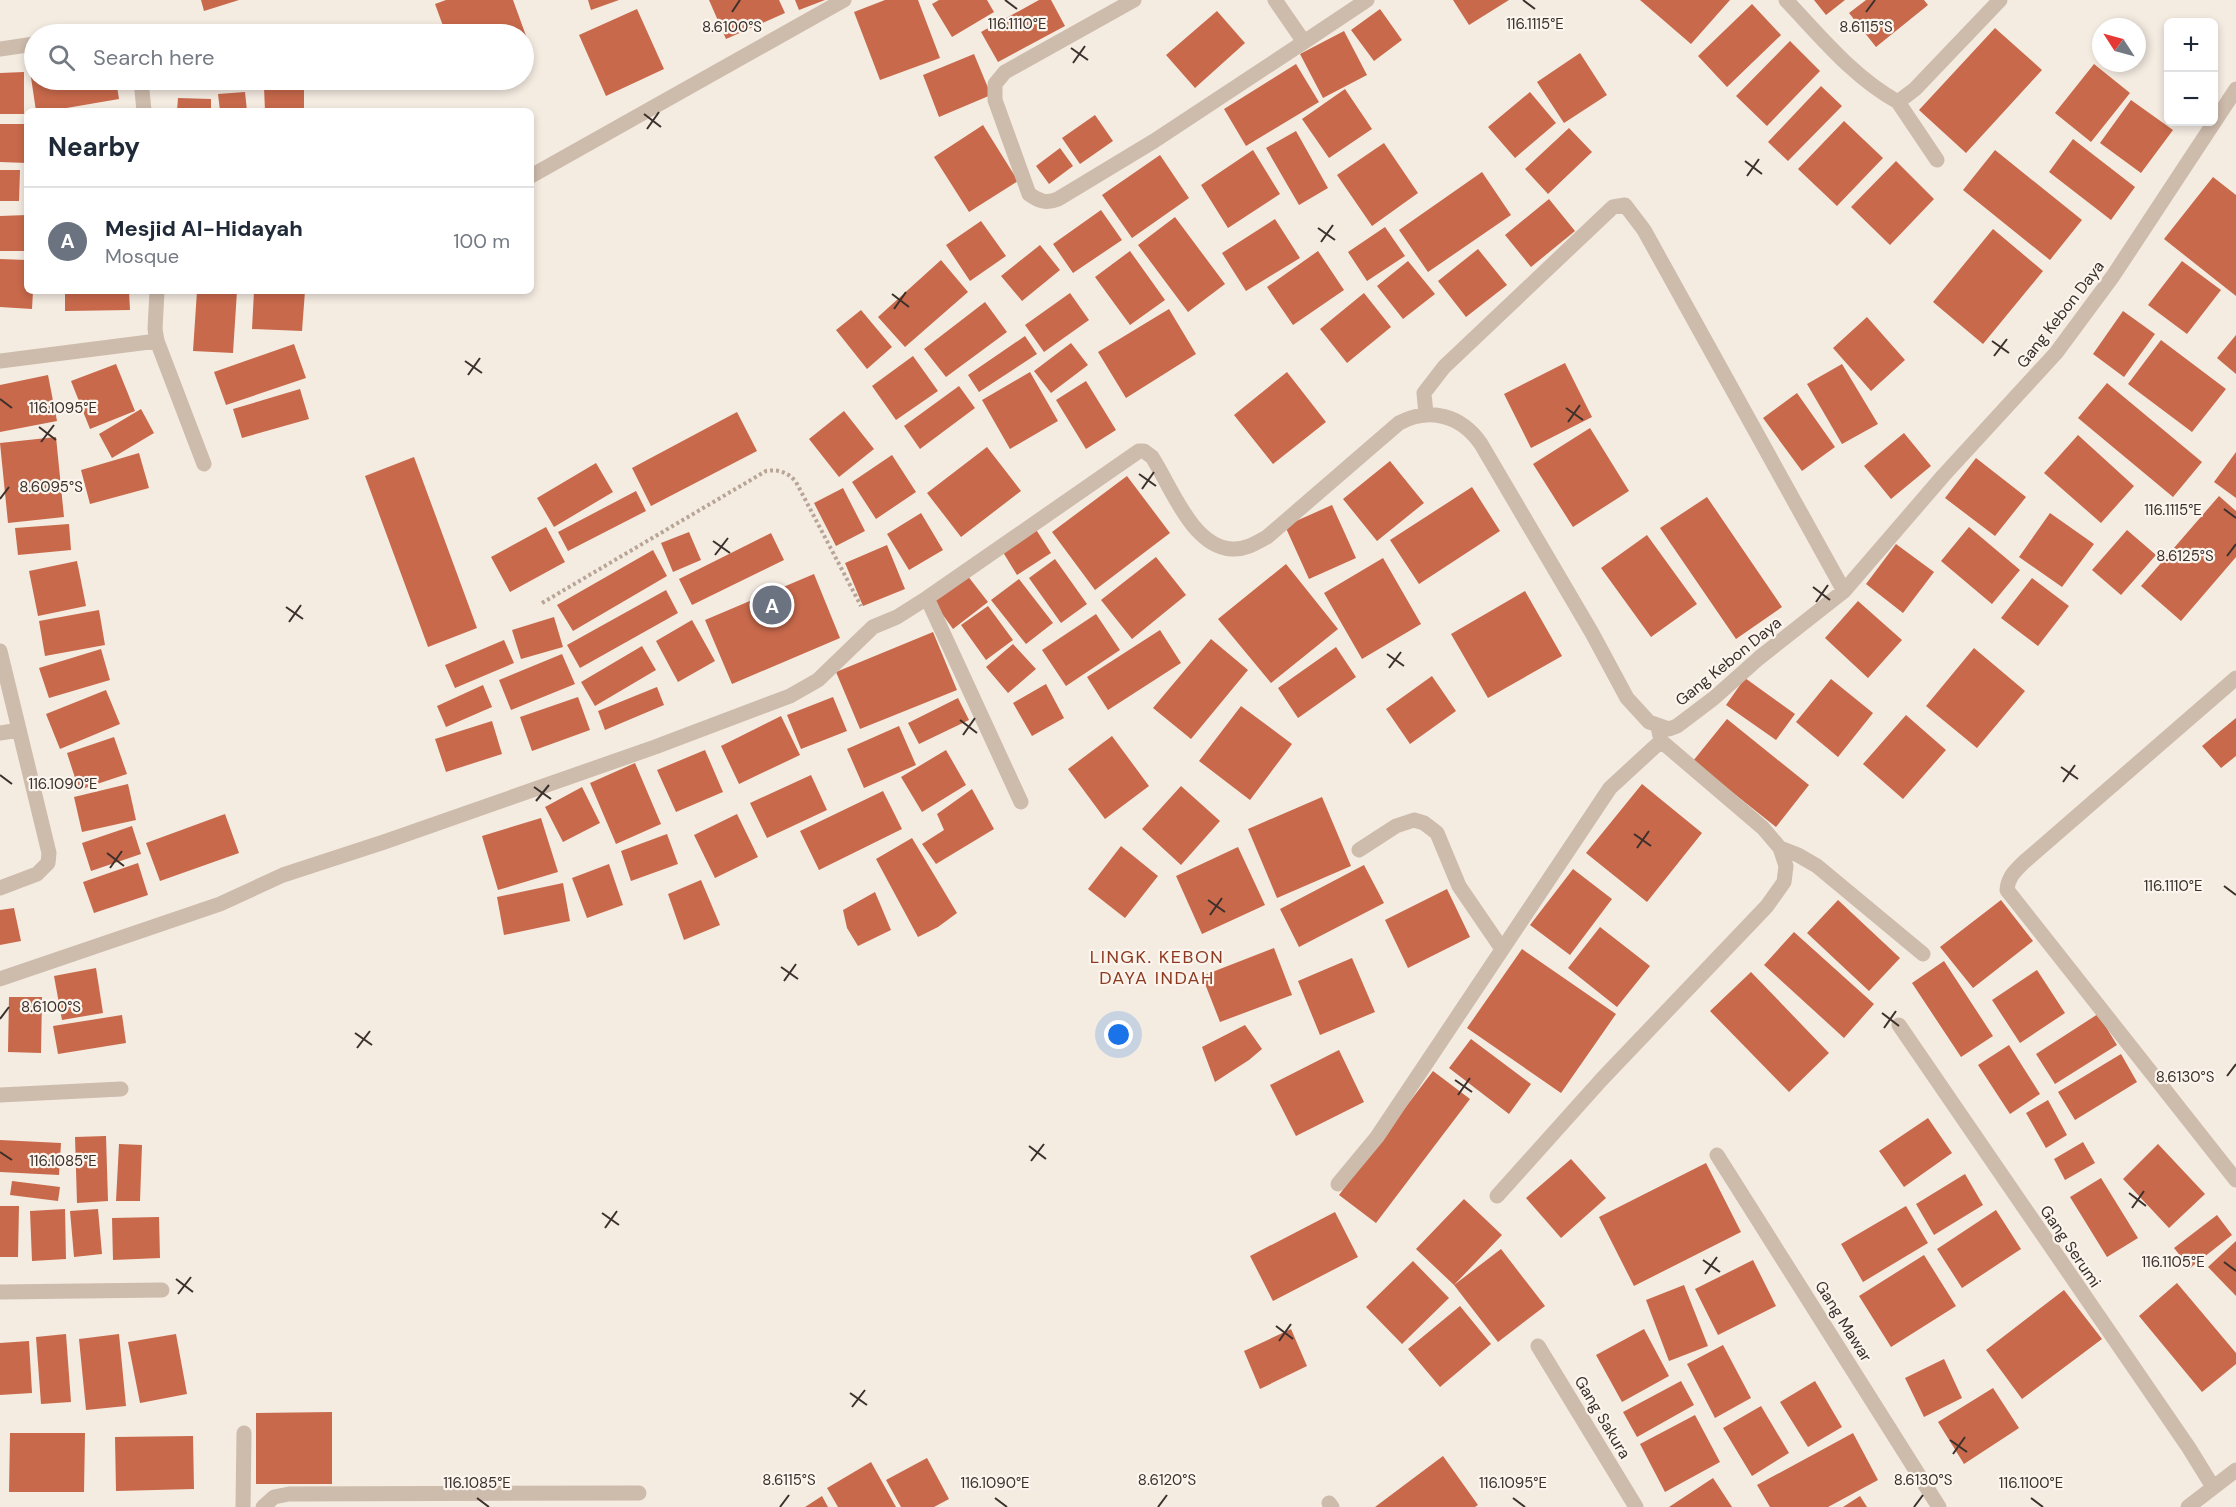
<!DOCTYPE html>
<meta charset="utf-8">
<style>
:root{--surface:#fff;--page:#f6f6f7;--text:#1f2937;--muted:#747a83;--line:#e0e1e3;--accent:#111827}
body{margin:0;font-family:"DM Sans",sans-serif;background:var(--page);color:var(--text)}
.controls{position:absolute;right:18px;top:18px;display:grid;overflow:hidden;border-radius:9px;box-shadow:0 3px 9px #0003}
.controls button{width:54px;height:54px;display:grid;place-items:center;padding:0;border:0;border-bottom:2px solid var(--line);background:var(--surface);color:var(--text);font:30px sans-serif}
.compass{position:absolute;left:2092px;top:18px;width:54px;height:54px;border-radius:50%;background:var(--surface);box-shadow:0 3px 9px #0003;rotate:306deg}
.you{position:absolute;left:1119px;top:1035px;width:21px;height:21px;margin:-15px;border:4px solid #fff;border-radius:50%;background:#1a73e8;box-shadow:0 0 0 9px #1a73e833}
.badge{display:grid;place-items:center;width:39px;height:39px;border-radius:50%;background:var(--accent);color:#fff;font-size:20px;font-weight:700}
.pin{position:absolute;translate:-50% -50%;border:3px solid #fff;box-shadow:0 2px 6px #0006}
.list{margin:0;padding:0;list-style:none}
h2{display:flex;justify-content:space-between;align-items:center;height:78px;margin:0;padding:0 24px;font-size:26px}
h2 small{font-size:20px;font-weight:400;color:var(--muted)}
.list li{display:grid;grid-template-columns:39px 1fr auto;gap:18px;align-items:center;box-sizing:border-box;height:108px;padding:0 24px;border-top:2px solid var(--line)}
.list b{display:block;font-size:22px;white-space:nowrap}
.list p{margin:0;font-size:20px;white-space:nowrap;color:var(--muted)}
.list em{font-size:20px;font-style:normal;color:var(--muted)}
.icon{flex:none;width:33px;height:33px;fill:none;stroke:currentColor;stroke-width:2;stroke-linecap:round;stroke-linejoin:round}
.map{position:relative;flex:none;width:2236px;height:1507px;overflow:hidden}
.search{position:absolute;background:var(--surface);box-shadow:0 3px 9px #0003;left:24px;top:24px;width:510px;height:66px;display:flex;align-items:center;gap:15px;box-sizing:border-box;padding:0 21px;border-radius:33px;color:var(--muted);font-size:22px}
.panel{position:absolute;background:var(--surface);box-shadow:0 3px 9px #0003;left:24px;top:108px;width:510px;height:186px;border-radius:9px}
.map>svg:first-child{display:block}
.building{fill:#c8694b}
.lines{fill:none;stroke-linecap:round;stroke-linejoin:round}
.path{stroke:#b9a596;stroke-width:4;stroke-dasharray:3 3;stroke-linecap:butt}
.minor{stroke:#cdbbac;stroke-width:15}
.ticks{fill:none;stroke:#3b302b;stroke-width:2}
.labels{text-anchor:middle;stroke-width:4.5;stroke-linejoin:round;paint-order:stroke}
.street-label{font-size:16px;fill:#3b302b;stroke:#fbf5ee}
.neighbourhood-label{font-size:18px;letter-spacing:1.5px;fill:#8c3b22;stroke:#fbf5ee}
.ticks-label{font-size:15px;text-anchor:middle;fill:#3b302b;stroke:#fbf5ee;stroke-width:4.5;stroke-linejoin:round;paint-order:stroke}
</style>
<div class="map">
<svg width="2236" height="1507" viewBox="0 0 2236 1507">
<rect width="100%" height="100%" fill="#f4ebe1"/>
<!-- building -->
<path class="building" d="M201 0H239L204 11Z
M446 0H513L529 44 524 46V34H446L435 4Z
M588 0H619L591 10Z
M709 0H779L785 13 726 39Z
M795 0H825L799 10Z
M885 0H918L940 58 880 80 854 12Z
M939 0H987L994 12 952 37 932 4Z
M1039 0H1051L1065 26 998 62 981 32Z
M1453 0H1509L1469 25Z
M1640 0H1730L1691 44Z
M1814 0H1845L1826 15Z
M1866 0H1924L1928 5 1876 47 1849 13Z
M1752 4 1781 35 1727 87 1698 56Z
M637 9 664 69 606 96 579 35Z
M1380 9 1402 40 1374 61 1351 30Z
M1217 11 1245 43 1195 88 1166 55Z
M1995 28 2042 70 1966 153 1919 110Z
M1344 31 1367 75 1323 98 1300 54Z
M1790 41 1820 71 1767 126 1736 96Z
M1580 53 1607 95 1564 123 1537 82Z
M974 54 991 95 939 117 923 75Z
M34 63V80H116L119 99 49 111H36L29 64Z
M1296 64 1319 102 1246 146 1224 109Z
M2094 64 2130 93 2091 142 2055 113Z
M24 72V114H0V73Z
M304 86V111H265L264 87Z
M1821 86 1842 106 1788 161 1768 142Z
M1345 89 1372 129 1329 158 1302 119Z
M245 92 247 111H220L218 94Z
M1530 92 1556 123 1515 158 1488 127Z
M178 98 211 99V111H177Z
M2131 100 2173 130 2141 173 2100 143Z
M1095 115 1113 141 1080 164 1062 138Z
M1844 121 1883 158 1837 206 1798 169Z
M0 124H27V163L0 162Z
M983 125 1018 181 969 212 934 157Z
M1569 128 1592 152 1548 194 1525 169Z
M1296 131 1328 188 1299 205 1266 148Z
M2073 139 2135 187 2111 220 2049 172Z
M1384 143 1418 193 1372 226 1337 175Z
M1060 148 1073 166 1049 184 1036 166Z
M1253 150 1280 194 1228 228 1201 185Z
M1995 150 2082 220 2050 260 1963 190Z
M1160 155 1189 198 1132 238 1102 195Z
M1896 161 1934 199 1890 245 1851 207Z
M0 170H20L19 201H0Z
M1482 172 1511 215 1428 272 1399 230Z
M2213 177 2236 195V296L2164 239Z
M1549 199 1575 231 1531 267 1505 235Z
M1101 210 1122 240 1073 273 1053 244Z
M27 215V251H0V216Z
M1175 217 1225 284 1188 312 1138 245Z
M1275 219 1300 258 1246 291 1222 253Z
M981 221 1006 256 970 281 946 245Z
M1385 227 1405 256 1367 281 1348 252Z
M1993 229 2043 271 1983 344 1933 302Z
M1040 245 1060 270 1022 301 1001 276Z
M1478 249 1507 285 1466 317 1438 281Z
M1130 251 1165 300 1130 325 1095 277Z
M1318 251 1344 290 1293 325 1267 287Z
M0 259 27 260V291H33L32 309 0 307Z
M941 260 968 292 905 347 878 317Z
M1408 261 1435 294 1403 319 1377 286Z
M2182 261 2221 290 2187 334 2148 305Z
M65 291H129L130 310 65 311Z
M197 291H237L233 353 193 351Z
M254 291H305L302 331 252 329Z
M1070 293 1089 320 1044 352 1025 325Z
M1364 293 1391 327 1347 363 1320 329Z
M985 302 1007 332 946 377 924 349Z
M1169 309 1196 354 1126 398 1098 352Z
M861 310 892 347 867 369 836 330Z
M2123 311 2155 334 2124 377 2093 354Z
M1867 317 1905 360 1871 391 1833 348Z
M2236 335V374L2217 358Z
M1025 336 1037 354 979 392 968 375Z
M2161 340 2226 389 2192 432 2128 384Z
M1071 343 1088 365 1051 393 1034 371Z
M294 344 306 378 226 405 214 372Z
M913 356 938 391 896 420 872 386Z
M1565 363 1592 417 1531 448 1504 394Z
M116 364 135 411 90 429 71 381Z
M1842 364 1878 424 1842 444 1807 384Z
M1030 372 1058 421 1010 449 982 400Z
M1287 372 1326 422 1273 464 1234 415Z
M48 375 57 421 0 432V385Z
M1086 381 1116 430 1086 449 1056 400Z
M2107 383 2202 462 2173 497 2078 418Z
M959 386 975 408 920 449 904 426Z
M300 389 309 419 242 438 233 409Z
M1797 393 1835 447 1802 471 1763 418Z
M141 409 154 433 112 458 99 434Z
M844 411 874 449 839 477 809 439Z
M737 412 757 451 651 506 632 468Z
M1590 428 1629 491 1573 527 1533 464Z
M1904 433 1931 466 1891 499 1864 466Z
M2078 435 2134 486 2101 523 2044 473Z
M56 437 64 517 8 523 0 443Z
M987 447 1021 491 961 537 927 493Z
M2236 452V498L2214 482Z
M139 453 149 488 90 504 81 470Z
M892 455 916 492 876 519 852 482Z
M414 457 477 628 428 647 365 476Z
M1976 458 2026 497 1995 536 1945 498Z
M1390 461 1424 503 1377 541 1343 499Z
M596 463 613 492 554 527 537 498Z
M1127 476 1170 533 1095 590 1052 532Z
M1472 487 1500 531 1419 584 1390 540Z
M843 488 865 531 836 546 814 503Z
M636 491 646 511 568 551 558 532Z
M2219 496 2236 511V557L2181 621 2141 586Z
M1707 497 1782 607 1736 639 1660 528Z
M1332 505 1356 558 1309 579 1285 526Z
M921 513 943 550 909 570 887 534Z
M2050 513 2094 544 2062 587 2019 557Z
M69 524 71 550 18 555 15 528Z
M546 527 565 562 510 592 491 557Z
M1969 527 2020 570 1992 604 1941 561Z
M1035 528 1051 553 1017 575 1001 549Z
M2127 530 2156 555 2121 595 2092 570Z
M689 532 701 560 673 572 661 543Z
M771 533 784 560 692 605 679 579Z
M1647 535 1697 604 1651 637 1601 568Z
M1896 544 1934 572 1903 613 1866 584Z
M887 545 905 589 863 606 845 563Z
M653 550 667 576 573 631 557 605Z
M1156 557 1186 595 1132 639 1101 600Z
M1383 558 1421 624 1362 659 1324 593Z
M1055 559 1087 604 1061 623 1029 578Z
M77 561 86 606 38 616 29 571Z
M1286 564 1338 629 1271 683 1218 619Z
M814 574 840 638 732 684 705 620Z
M967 575 988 602 953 629 933 601Z
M2032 578 2069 606 2038 646 2001 618Z
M1019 579 1053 623 1026 644 991 600Z
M666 590 678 613 580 668 567 645Z
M1525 591 1562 656 1488 698 1451 634Z
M1858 601 1902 640 1868 678 1825 638Z
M988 606 1013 640 986 660 961 625Z
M99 610 105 645 45 656 39 621Z
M1096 614 1120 650 1066 686 1042 650Z
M554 617 563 647 521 659 512 630Z
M692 620 715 661 678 682 656 641Z
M1160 630 1181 663 1108 710 1087 677Z
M933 632 957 690 860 729 836 672Z
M1211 639 1248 670 1191 739 1153 708Z
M504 640 514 663 455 688 445 665Z
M1013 644 1036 669 1008 693 986 667Z
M642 646 656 670 595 706 581 682Z
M1336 647 1356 677 1298 718 1278 688Z
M1974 648 2025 691 1977 748 1926 706Z
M101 649 110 680 49 698 39 668Z
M562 654 575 684 511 710 499 680Z
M1432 676 1456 711 1410 744 1386 709Z
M1745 678 1795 714 1776 740 1726 705Z
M1831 679 1873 713 1838 757 1796 722Z
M1046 684 1064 718 1032 736 1013 703Z
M483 685 492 707 446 727 437 706Z
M657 687 664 705 605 730 598 711Z
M106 690 120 724 60 749 46 714Z
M578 697 590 730 532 751 520 717Z
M833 697 847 731 801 749 787 715Z
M958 698 969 720 919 744 908 723Z
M1241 706 1292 744 1250 800 1199 761Z
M1906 715 1946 750 1903 799 1863 764Z
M781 716 800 755 739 784 721 746Z
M2236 718V756L2221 768 2202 746Z
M1727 719 1809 785 1776 827 1693 761Z
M492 721 502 754 446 772 435 739Z
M899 726 916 765 864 788 847 749Z
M1112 736 1149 786 1105 819 1068 769Z
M114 737 127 774 79 790 67 753Z
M705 750 723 792 676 812 657 770Z
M946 750 966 785 922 812 901 777Z
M635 763 661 824 616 844 590 783Z
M811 775 827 810 767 838 750 803Z
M128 784 136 820 82 832 74 797Z
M1642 784 1702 833 1647 902 1586 853Z
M1181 786 1220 821 1181 865 1142 829Z
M582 787 600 823 563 842 545 807Z
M972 789 994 829 936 864 922 844 944 830 937 814Z
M883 791 902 829 819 870 800 831Z
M1322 797 1351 866 1277 898 1248 829Z
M225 814 239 853 160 881 146 843Z
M737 814 758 857 715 878 694 835Z
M541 818 558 872 498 890 482 836Z
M132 826 141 854 91 871 82 843Z
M667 834 678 864 631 881 621 851Z
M912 838 957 913 938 927 918 937 876 859Z
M1121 846 1158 876 1125 918 1088 889Z
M1238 847 1265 905 1202 934 1176 876Z
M138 863 148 895 94 913 83 882Z
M609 864 623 905 587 918 572 878Z
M1364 865 1384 903 1299 947 1280 909Z
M1573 869 1612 899 1570 955 1530 925Z
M701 880 720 925 684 940 668 894Z
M563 883 570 921 504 935 497 897Z
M1447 889 1470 937 1408 968 1385 920Z
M875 892 891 930 858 946 847 928 843 910Z
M1838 900 1900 958 1869 991 1807 933Z
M2001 900 2033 941 1973 988 1940 947Z
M14 908 21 941 0 945V910Z
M1600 927 1650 966 1617 1007 1568 968Z
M1794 932 1874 1004 1844 1038 1764 965Z
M1274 948 1292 995 1220 1022 1202 976Z
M1522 949 1616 1014 1561 1093 1467 1028Z
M1352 958 1375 1012 1320 1035 1298 981Z
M1944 961 1993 1036 1961 1057 1912 983Z
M96 968 103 1013 62 1020 54 976Z
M2037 970 2065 1013 2020 1043 1992 1000Z
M1751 972 1829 1053 1789 1092 1710 1011Z
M9 997H42L41 1053 8 1052Z
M2098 1014 2117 1045 2055 1084 2036 1054Z
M122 1015 126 1043 58 1054 53 1026Z
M1245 1025 1262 1049 1249 1060 1215 1082 1202 1047Z
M1471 1039 1531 1084 1509 1114 1449 1068Z
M2009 1045 2040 1094 2010 1114 1978 1065Z
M1339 1050 1364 1102 1296 1136 1270 1085Z
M2121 1054 2137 1082 2075 1120 2058 1092Z
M1433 1071 1470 1099 1376 1223 1339 1195Z
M2048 1100 2067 1135 2046 1148 2026 1113Z
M1928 1118 1952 1153 1904 1187 1879 1151Z
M106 1136 108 1201 77 1203 75 1137Z
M0 1140 61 1143 59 1175 0 1172Z
M2083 1142 2095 1163 2065 1180 2054 1159Z
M119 1144 142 1145 140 1201H116Z
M2158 1144 2205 1194 2169 1228 2123 1179Z
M1571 1159 1606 1198 1561 1238 1526 1198Z
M1706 1163 1741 1232 1634 1286 1599 1217Z
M1965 1174 1983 1205 1934 1235 1916 1204Z
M2101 1178 2138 1238 2107 1257 2070 1197Z
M12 1181 60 1187 58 1201 10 1195Z
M1464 1199 1502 1235 1454 1285 1416 1249Z
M0 1206H19L18 1257H0Z
M1906 1206 1928 1243 1863 1282 1841 1244Z
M65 1209 66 1259 32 1261 30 1211Z
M98 1209 102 1254 74 1257 70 1211Z
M1996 1210 2021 1249 1962 1288 1937 1249Z
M1335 1212 1358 1257 1273 1301 1250 1256Z
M2217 1215 2232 1235 2190 1268 2174 1248Z
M159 1217 160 1258 113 1260 112 1218Z
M2236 1241V1296L2208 1267Z
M1501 1249 1545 1306 1498 1342 1454 1285Z
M1924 1255 1956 1306 1891 1347 1859 1296Z
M1753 1260 1776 1306 1718 1335 1695 1289Z
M1413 1261 1449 1298 1402 1344 1366 1307Z
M2177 1283 2236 1353V1364L2202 1392 2139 1316Z
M1684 1285 1708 1346 1669 1361 1646 1300Z
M2064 1290 2102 1339 2022 1399 1986 1350Z
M1460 1306 1491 1344 1440 1387 1408 1349Z
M1291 1329 1307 1366 1260 1389 1244 1351Z
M1644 1329 1669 1376 1622 1402 1596 1355Z
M66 1334 71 1402 41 1404 36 1337Z
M119 1334 126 1406 86 1410 79 1339Z
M176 1334 187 1394 140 1403 128 1342Z
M29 1341 32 1393 0 1395V1343Z
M1723 1345 1751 1398 1715 1418 1687 1364Z
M1944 1359 1962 1398 1924 1417 1905 1378Z
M1681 1381 1694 1405 1637 1437 1623 1412Z
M1815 1381 1842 1427 1808 1447 1780 1402Z
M1993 1388 2019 1428 1964 1464 1938 1422Z
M1761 1406 1789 1453 1752 1476 1723 1428Z
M332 1412V1484H256V1413Z
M1695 1415 1720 1462 1665 1492 1640 1444Z
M10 1433H85L84 1492H9Z
M1853 1433 1878 1480 1828 1507H1770L1757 1485Z
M193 1436 194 1489 116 1491 115 1437Z
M1443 1456 1478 1505 1475 1507H1375Z
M927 1458 949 1499 934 1507H901L886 1480Z
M871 1462 896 1507H838L827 1488Z
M1713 1478 1732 1507H1669Z
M822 1496 828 1507H805Z
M1860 1496 1867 1507H1843Z"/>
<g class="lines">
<!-- path -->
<path class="path" d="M542 603 766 471C778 469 788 472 796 482L861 606"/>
<!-- minor -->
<path class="minor" d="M1134 0 1005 72 995 84V100L1029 194C1039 201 1046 204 1058 199L1154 141 1304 42 1275 0
M1786 0C1821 37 1853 77 1898 102L1915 89 2000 0
M123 34H124
M1304 42 1367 0
M0 49 34 44
M141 80 144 111
M1898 102 1937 160
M531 176 844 0
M157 341 204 464
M0 361 157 341 155 329 157 291
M1426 414 1424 393 1444 367 1613 207 1625 205 1644 230 1844 591
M927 598 1021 802
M0 651 49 853 48 863 37 874 0 888
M2236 678 2024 862C2015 871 2008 877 2007 890L2236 1180
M0 733 19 730
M1780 848 1798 855 1817 866 1923 954
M1359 850 1396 826 1414 820 1424 823 1437 833 1459 886 1502 949
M0 979 220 904 283 875 384 842 655 747 790 696 818 680 873 627 897 617 927 598 1139 451H1144L1152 457C1171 486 1192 547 1232 549 1245 550 1256 543 1267 537L1399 423C1430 407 1461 415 1481 444L1592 633 1627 698 1649 722 1669 729 1677 726 1714 698 1759 658 1844 591 1943 476 2056 353 2113 276 2236 89
M1899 1025 2189 1448 2213 1487
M0 1095 121 1089
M1717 1155 1939 1507
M1338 1184 1377 1137 1610 788 1661 741
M1497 1196 1602 1079 1767 906 1784 882 1786 866 1780 848 1763 828 1661 741 1658 727
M0 1292 162 1290
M1538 1346 1636 1507
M1329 1503 1332 1507
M243 1507 244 1433
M263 1507 274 1497 289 1494 639 1493
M2188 1507 2236 1470"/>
</g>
<!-- ticks -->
<path class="ticks" d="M1005 0 1017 9M1523 0 1535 9M732 12 740 0M1866 12 1875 0M1071 48 1088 60M1073 63 1085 46M644 114 661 127M647 129 659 112M1745 161 1762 174M1747 176 1759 159M1318 228 1335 240M1321 242 1333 225M892 294 909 307M894 309 906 292M1992 341 2009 353M1994 356 2007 339M465 361 482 373M468 375 480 358M0 399 12 408M1566 408 1583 420M1568 422 1580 405M39 427 56 440M41 442 54 425M1139 474 1156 486M1142 489 1154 472M0 499 9 487M2224 509 2236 518M713 541 730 553M715 555 728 538M2227 556 2236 544M1813 587 1830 600M1816 602 1828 585M286 607 303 619M289 622 301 605M1387 654 1404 666M1389 668 1401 652M960 720 977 733M963 735 975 718M2061 767 2078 779M0 775 12 784M2063 782 2075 765M534 787 551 799M536 801 549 785M1634 834 1651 846M1637 848 1649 831M107 853 124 866M110 868 122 851M2224 886 2236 895M1208 900 1225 912M1210 915 1222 898M781 967 798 979M784 981 796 964M1882 1013 1899 1026M0 1019 9 1007M1884 1028 1896 1011M355 1033 372 1045M357 1048 370 1031M2227 1076 2236 1064M1455 1080 1472 1092M1458 1095 1470 1078M1029 1146 1046 1159M0 1152 12 1160M1031 1161 1044 1144M2129 1193 2146 1206M2132 1208 2144 1191M602 1213 619 1225M605 1228 617 1211M1703 1260 1720 1272M2224 1262 2236 1271M1705 1274 1717 1257M176 1279 193 1292M178 1294 191 1277M1276 1326 1293 1339M1279 1341 1291 1324M850 1393 867 1405M852 1407 865 1390M1950 1440 1967 1452M1953 1454 1965 1437M477 1498 489 1507M995 1498 1007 1507M1513 1498 1525 1507M2031 1498 2043 1507M780 1507 789 1495M1158 1507 1167 1495M1914 1507 1923 1495"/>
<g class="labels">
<!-- street labels -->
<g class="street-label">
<text transform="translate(2060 314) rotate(-52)" y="6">Gang Kebon Daya</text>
<text transform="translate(1728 661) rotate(-39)" y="6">Gang Kebon Daya</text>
<text transform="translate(2071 1246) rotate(56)" y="6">Gang Serumi</text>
<text transform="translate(1844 1321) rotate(58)" y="6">Gang Mawar</text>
<text transform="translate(1603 1417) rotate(59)" y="6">Gang Sakura</text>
</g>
<!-- neighbourhood labels -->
<g class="neighbourhood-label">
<text x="1157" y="963">LINGK. KEBON<tspan x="1157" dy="21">DAYA INDAH</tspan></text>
</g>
</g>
<g class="ticks-label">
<text x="1017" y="29">116.1110°E</text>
<text x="1535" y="29">116.1115°E</text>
<text x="732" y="32">8.6100°S</text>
<text x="1866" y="32">8.6115°S</text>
<text x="63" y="413">116.1095°E</text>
<text x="51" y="492">8.6095°S</text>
<text x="2173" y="515">116.1115°E</text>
<text x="2185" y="561">8.6125°S</text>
<text x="63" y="789">116.1090°E</text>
<text x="2173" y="891">116.1110°E</text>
<text x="51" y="1012">8.6100°S</text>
<text x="2185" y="1082">8.6130°S</text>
<text x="63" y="1166">116.1085°E</text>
<text x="2173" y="1267">116.1105°E</text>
<text x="789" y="1485">8.6115°S</text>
<text x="1167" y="1485">8.6120°S</text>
<text x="1923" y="1485">8.6130°S</text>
<text x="477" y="1488">116.1085°E</text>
<text x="995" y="1488">116.1090°E</text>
<text x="1513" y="1488">116.1095°E</text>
<text x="2031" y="1488">116.1100°E</text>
</g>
</svg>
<div class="controls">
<button>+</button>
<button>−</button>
</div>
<svg class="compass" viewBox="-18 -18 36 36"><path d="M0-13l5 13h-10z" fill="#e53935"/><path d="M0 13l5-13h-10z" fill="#747a83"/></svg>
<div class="you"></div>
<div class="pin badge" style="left:772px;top:605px;background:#6b7280">A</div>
<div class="search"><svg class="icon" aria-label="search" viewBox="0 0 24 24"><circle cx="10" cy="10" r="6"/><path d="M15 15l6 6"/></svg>Search here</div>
<section class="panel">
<h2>Nearby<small></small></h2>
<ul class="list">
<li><span class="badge" style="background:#6b7280">A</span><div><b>Mesjid Al-Hidayah</b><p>Mosque</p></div><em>100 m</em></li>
</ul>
</section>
</div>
